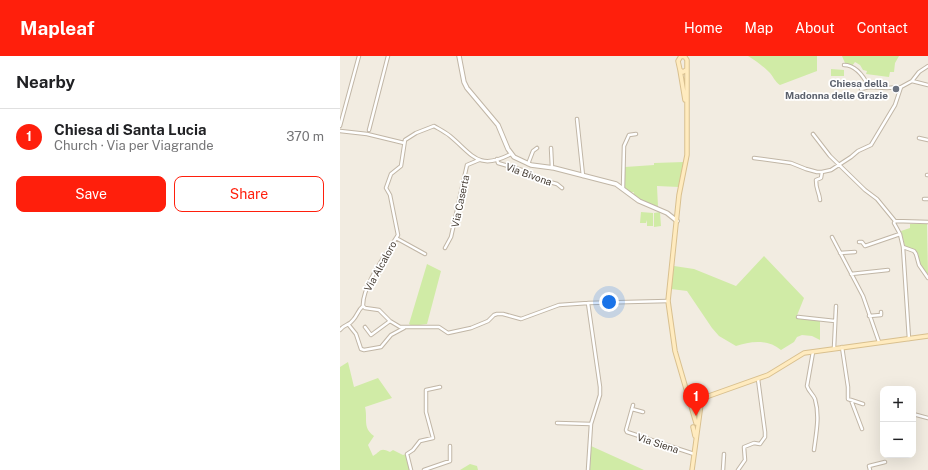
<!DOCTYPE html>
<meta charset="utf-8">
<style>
:root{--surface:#fff;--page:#f6f6f6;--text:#202124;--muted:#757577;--line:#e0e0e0;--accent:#ff1f0c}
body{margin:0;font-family:"Public Sans",sans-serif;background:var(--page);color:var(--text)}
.controls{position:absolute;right:12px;bottom:12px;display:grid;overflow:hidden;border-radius:8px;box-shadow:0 4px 16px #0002}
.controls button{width:36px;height:36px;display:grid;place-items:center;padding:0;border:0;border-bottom:1px solid var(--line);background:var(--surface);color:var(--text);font:20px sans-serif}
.you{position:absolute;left:269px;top:246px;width:14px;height:14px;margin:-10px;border:3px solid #fff;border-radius:50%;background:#1a73e8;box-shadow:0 0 0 6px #1a73e833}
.badge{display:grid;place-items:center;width:26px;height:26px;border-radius:50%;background:var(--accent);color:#fff;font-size:13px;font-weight:700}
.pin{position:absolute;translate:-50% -33px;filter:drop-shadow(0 1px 2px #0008)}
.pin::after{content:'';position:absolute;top:21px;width:14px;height:12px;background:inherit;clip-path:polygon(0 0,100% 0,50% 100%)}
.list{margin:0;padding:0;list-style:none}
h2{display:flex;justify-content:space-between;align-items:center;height:52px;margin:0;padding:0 16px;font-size:17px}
h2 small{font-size:13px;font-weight:400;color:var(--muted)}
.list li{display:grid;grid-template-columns:26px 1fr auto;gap:12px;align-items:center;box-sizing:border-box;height:56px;padding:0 16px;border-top:1px solid var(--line)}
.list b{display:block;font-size:15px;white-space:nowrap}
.list p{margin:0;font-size:13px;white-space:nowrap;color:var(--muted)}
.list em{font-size:13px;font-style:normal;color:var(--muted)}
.actions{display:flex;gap:8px;padding:12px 16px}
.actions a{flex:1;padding:9px 0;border:1px solid var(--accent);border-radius:8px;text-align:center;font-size:14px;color:var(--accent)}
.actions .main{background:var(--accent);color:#fff}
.map{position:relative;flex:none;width:588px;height:414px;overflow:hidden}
header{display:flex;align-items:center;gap:24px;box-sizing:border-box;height:56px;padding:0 20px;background:var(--accent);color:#fff}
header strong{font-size:19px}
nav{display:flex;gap:22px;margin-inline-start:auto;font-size:14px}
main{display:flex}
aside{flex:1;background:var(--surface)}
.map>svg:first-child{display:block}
.green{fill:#d0eba6}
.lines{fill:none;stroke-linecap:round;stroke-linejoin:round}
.minor-casing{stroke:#c1b6a6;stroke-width:4.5}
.tertiary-casing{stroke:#c1b6a6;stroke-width:5.5}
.secondary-casing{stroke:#d9c08f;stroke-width:5.5}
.minor{stroke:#fff;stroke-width:2.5}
.tertiary{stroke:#fff;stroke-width:3.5}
.secondary{stroke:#ffebbf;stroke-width:3.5}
.worship-dot{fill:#6b7280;stroke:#fff;stroke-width:1.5}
.labels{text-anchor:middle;stroke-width:3.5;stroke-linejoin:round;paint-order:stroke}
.worship-label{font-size:10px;font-weight:bold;fill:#5b616d;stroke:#fff;text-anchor:end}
.street-label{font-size:10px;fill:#443b32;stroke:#fff}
</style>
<header>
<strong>Mapleaf</strong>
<nav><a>Home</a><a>Map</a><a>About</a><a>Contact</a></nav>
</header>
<main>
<aside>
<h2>Nearby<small></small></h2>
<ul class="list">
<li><span class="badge">1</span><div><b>Chiesa di Santa Lucia</b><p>Church · Via per Viagrande</p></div><em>370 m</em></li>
</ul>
<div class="actions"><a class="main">Save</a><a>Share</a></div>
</aside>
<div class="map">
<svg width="588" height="414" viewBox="0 0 588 414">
<rect width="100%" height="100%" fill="#f2ece1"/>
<!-- green -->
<path class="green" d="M408 0H477V15L440 29C435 26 433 20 429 16 423 10 416 5 408 0Z
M502 0H559L555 7 554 16H550L549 21 526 18 527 15 523 14 520 9 515 6 512 10 505 7Z
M491 13 504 14V20H491Z
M344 106 339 131 317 130 318 151 300 144 293 139 294 136 290 137 284 132 285 111 314 109V107Z
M301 156 313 157V170H307V164L306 167H300Z
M320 156 321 170 314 171V157Z
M570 168H587L588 218 580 209 578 197 575 195 565 190 561 175 570 172Z
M424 200 464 242 456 262 480 265V284L472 280 462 279 457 281 454 286 441 294C429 283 410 285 396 290L379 280 372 272 347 235 331 233 334 210 354 213 396 230Z
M87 208 101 215 87 268 72 270 69 268Z
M8 306 14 331 38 322 52 342 25 351C28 363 22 372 34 380L28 389 33 400C41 395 40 391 50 396L53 394 63 399 66 398 70 414H0V311Z
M251 390 304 414H250Z
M130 408 137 410 138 414H120Z"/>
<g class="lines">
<!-- minor casing -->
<g class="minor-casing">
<path id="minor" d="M504 9C516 9 524 21 529 31L547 32 561 31
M572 25 579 16 588 10
M521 33 529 31
M237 63 243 120
M0 70 19 0
M29 74 48 0
M0 75 27 78 64 87
M473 78 490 100 525 134 537 143 555 165 588 166
M579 82 588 84
M211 92 212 112
M414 102 451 107 466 113 477 116H482L491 114 511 101 518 95 531 89 555 49 561 31 572 25 588 29
M157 103 158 107 185 115 199 123 217 128 222 132
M188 108 193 95 197 92
M587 119H588
M283 132 284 90 289 79 296 78
M584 143H588
M480 144C479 135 476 135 476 124L481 122 482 116
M555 165 554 167 560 178 563 191 569 283
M492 181 523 240 539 286
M56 182 85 198
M519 186H522L525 190 560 178
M563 191 574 195 576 198 579 209 588 222
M105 192 111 181 127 109 139 104
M500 197 515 196
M511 218 548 214
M248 247 260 331V339L251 368 248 414
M23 250 25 252 39 254 50 265 60 271H99L108 277 131 272 148 265 154 259 157 258H163L181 263 219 249 248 247 328 245
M23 250C22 230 47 197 58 179L50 139 46 132 51 118 61 110 65 84 76 77 94 70C99 73 105 76 110 80 133 99 138 115 171 98
M529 260 541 259V256
M458 261 495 265
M8 268 16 278 21 293 24 294 41 291 51 279 64 272
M25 271 31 279 50 265
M0 274C4 268 9 270 13 264 17 260 18 254 23 250
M502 291 508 331V343L523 348
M494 292 496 250
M473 296 467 330C469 336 473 338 475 343 480 360 476 378 474 394
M511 344 522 373
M293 349 286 374 287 376 354 398
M292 353 303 356
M573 358 588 362
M217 367 251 368
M71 414 67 398 73 394 80 385 93 382 86 356V334L100 331
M84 414 110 405V390
M383 414 384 398
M398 414 405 404 404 391 414 387 420 388 425 381V376L418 323
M530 414 529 410 545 406"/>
</g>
<!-- tertiary casing -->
<g class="tertiary-casing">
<path id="tertiary" d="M119 0 124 26 127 32 158 69 168 93 174 101 191 109 214 112 276 128 299 145 327 157 337 165"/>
</g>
<!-- secondary casing -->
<g class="secondary-casing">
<path id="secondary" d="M340 14 345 44
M346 14 343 16 340 14 338 5 341 0 345 1 347 4V99L339 139 328 245 335 295 356 367
M358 370 361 348 366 341 428 319 464 297 588 280
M353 371 355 380
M352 414 358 370"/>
</g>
<!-- minor -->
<use href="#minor" class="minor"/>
<!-- tertiary -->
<use href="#tertiary" class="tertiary"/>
<!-- secondary -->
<use href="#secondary" class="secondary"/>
</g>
<!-- markers -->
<circle class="worship-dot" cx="556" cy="33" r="4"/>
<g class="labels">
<!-- worship labels -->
<g class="worship-label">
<text x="548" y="31">Chiesa della<tspan x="548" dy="12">Madonna delle Grazie</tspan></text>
</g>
<!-- street labels -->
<g class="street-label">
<text transform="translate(189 118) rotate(20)" y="4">Via Bivona</text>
<text transform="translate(120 145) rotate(-78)" y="4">Via Caserta</text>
<text transform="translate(40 210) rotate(-61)" y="4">Via Alcaloro</text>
<text transform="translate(318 387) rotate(18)" y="4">Via Siena</text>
</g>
</g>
</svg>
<div class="controls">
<button>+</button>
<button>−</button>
</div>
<div class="you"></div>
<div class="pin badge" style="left:356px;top:360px">1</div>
</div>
</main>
